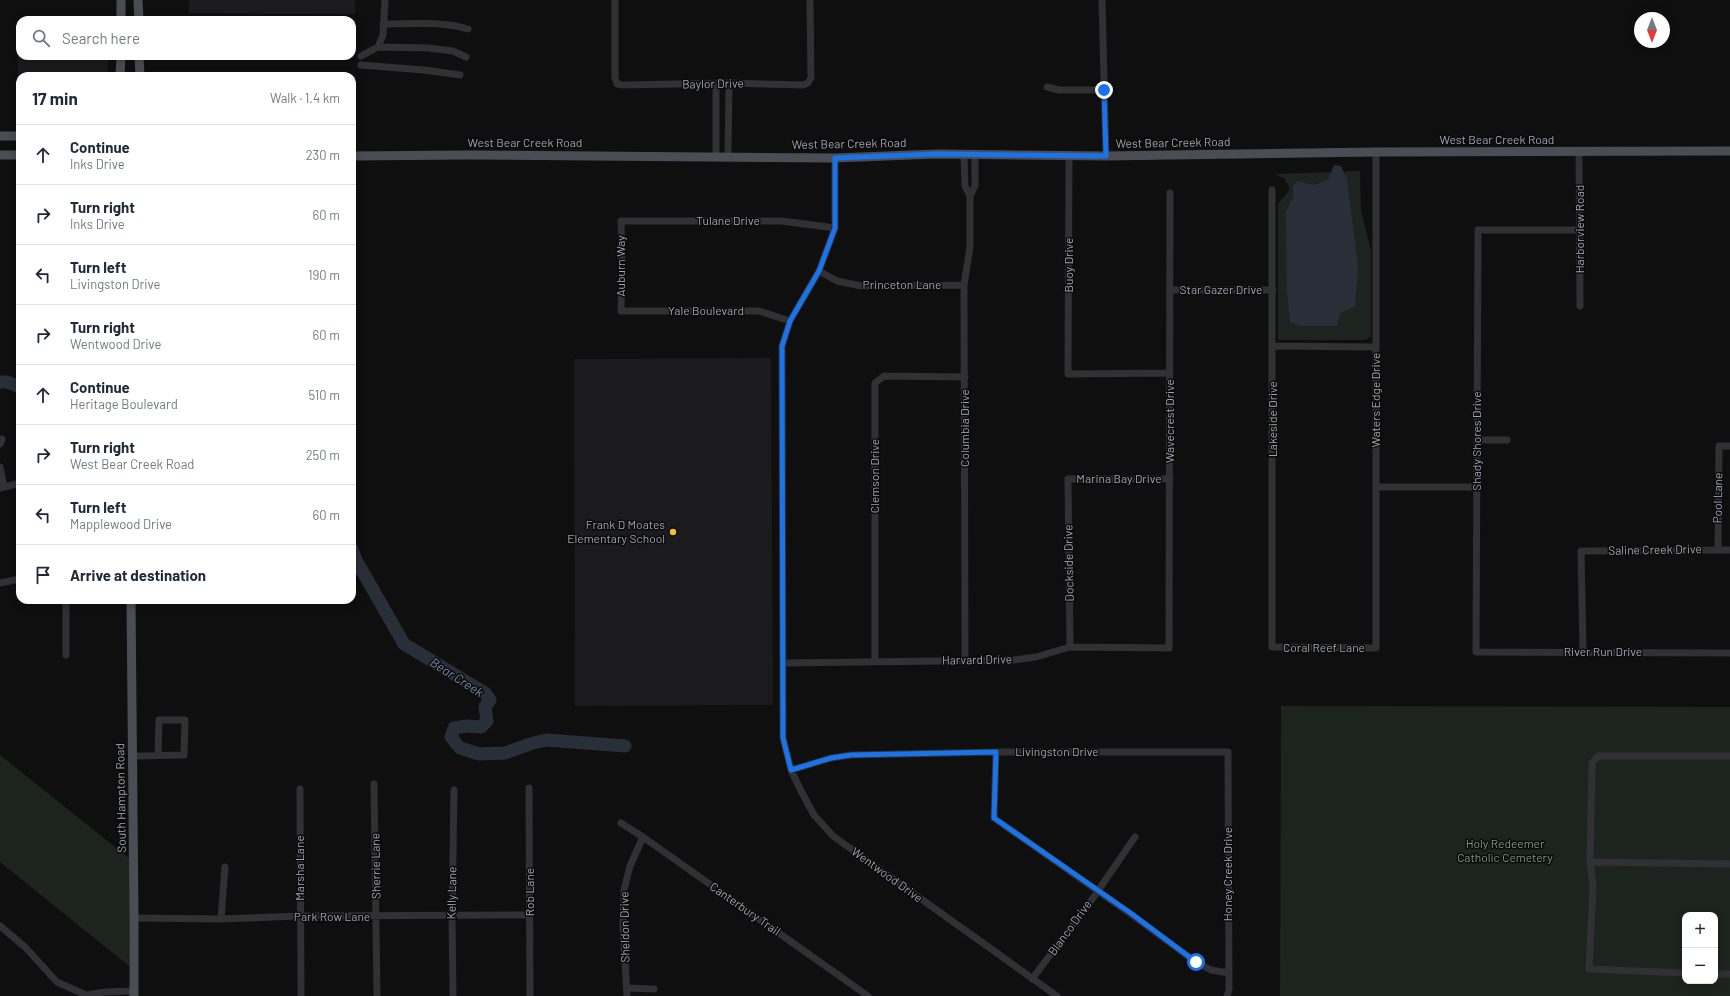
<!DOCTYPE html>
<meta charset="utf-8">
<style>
:root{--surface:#fff;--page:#f6f6f7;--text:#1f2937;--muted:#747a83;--line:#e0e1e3}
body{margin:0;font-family:Barlow,sans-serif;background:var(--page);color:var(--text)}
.controls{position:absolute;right:12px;bottom:12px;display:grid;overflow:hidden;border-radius:8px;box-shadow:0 2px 10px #0003}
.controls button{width:36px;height:36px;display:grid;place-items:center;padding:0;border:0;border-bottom:1px solid var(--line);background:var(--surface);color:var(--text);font:20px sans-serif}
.compass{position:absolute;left:1634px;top:12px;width:36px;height:36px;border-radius:50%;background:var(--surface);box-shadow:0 2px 10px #0003;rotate:180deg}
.stop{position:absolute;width:12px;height:12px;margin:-9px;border:3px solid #1a73e8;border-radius:50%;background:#fff}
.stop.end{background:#1a73e8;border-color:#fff;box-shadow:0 1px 4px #0008}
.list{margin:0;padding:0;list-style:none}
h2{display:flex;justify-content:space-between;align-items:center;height:52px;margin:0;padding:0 16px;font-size:17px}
h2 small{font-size:13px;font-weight:400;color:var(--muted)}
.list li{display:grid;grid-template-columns:26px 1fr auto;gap:12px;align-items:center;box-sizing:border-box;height:60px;padding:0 16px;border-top:1px solid var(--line)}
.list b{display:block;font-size:15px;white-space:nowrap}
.list p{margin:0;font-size:13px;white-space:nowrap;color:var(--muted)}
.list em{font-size:13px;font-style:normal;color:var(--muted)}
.icon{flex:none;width:22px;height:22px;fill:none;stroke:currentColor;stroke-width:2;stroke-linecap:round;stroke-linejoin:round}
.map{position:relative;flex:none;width:1730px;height:996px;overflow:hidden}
.search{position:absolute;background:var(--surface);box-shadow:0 2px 10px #0003;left:16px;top:16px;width:340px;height:44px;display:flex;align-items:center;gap:10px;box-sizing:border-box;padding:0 14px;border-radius:12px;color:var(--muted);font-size:15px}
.panel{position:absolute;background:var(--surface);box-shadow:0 2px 10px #0003;left:16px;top:72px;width:340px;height:532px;border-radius:12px}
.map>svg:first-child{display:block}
.built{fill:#1b1b1d}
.green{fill:#1d241f;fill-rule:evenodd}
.water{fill:#292f38}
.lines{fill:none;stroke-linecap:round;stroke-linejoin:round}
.river{stroke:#292f38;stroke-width:13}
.minor{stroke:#303035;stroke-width:7}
.major{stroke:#4c4d54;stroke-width:9}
.route{stroke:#1a73e8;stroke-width:5}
.poi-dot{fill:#ecc42b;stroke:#0a0a0b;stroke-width:1.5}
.labels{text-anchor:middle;stroke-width:3;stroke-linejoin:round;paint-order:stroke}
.street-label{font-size:12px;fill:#a0a3b1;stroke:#0a0a0b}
.poi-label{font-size:12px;fill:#a0a3b1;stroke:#0a0a0b;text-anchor:end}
.park-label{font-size:12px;fill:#779c7e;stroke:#0a0a0b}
.water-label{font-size:13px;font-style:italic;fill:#778cac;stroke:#0a0a0b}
</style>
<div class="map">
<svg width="1730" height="996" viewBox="0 0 1730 996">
<rect width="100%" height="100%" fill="#0f0f10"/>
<!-- built -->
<path class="built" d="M189 0H355V14L189 13Z
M18 42H20V56H107L108 76H20V127H18Z
M771 358 773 705 575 706 574 359Z"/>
<!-- green -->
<path class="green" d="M1360 171 1361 211 1371 251V336L1367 339 1362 340H1278V204L1290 189 1284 178 1275 174Z
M1281 706 1730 707V996H1280ZM1685 915H1715V981H1685Z
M0 755 130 859 129 966 0 862Z"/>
<!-- water -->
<path class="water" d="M1334 165 1341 166 1347 179 1358 266 1355 306 1340 313 1337 326H1300L1290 322 1287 291 1286 212 1293 197V187L1297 181 1314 185 1328 180Z"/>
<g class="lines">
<!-- river -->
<path class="river" d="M0 382H7L20 387
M352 549 356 560 404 644 485 693 490 700 485 707 487 721 481 727 467 726 454 728 451 737 460 748 479 754 505 753 533 743 547 740 625 746"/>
<!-- minor -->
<path class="minor" d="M615 0V78L617 84 623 85 729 83 803 85 808 83 811 78 810 0
M1102 0 1106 156
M383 24C411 24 441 21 468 29
M378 47 383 35 385 0
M361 56 378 47 428 48 453 51 466 57
M361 65 424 70 460 75
M1047 87 1059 90H1104
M1579 151 1580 306
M964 155 965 186 970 196
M728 156 729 83
M1069 156 1068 374 1170 373
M716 157V84
M835 158V228L819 271 790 321 782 346 783 738 791 770 801 791 814 815 833 836 1057 996
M1272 190V647L1376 648V152
M1580 230H1478L1476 652 1730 653
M819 271 837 281 861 286 964 285
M1170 290H1273
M790 321 759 311H621L622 269 621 221H782L835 228
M1273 346 1376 347
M1477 440H1507
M0 444 2 439
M0 467 4 487
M1376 487H1477
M0 488 20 483
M1718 550 1719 446H1730
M0 583 20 579
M66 600V655
M1070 647 1068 479H1170
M1583 652 1581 551 1730 550
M965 660 964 285 970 247V196L975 186V154
M875 661V383L884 376 965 377
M784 663 1014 660 1036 657 1070 647 1169 648 1170 193
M996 752 994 818 1132 915 1196 962 1211 970 1229 973
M133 756 184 755 185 720H159L158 755
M791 770 831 758 851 755 996 752H1228L1229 990 1227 996
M374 784 377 996
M529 788 530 996
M300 789 301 996
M621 823 643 837 868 996
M1590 862 1730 864
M134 918 221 919 300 916 529 915
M221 919 225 867
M0 926 25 947 57 982 88 996
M1685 973 1589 969 1593 886 1590 862 1592 763 1598 756H1730
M1715 974H1730
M1032 979 1093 898 1135 837
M627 988 654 989
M87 995 105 992 133 991
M453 996 452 916 454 790
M627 996 623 926 624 890 630 866 643 837"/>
<!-- major -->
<path class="major" d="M138 0 139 20
M121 20V0
M139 56 140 76
M120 76 121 56
M0 136H20
M0 155H20
M352 156 466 155 835 158 937 154 1106 156 1376 152 1730 151
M131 600 134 918V996"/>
</g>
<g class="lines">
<!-- route -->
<path class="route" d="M1104 90 1106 156 937 154 835 158V228L819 271 790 321 782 346 783 738 791 770 831 758 851 755 996 752 994 818 1132 914 1196 962"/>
</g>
<!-- markers -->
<circle class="poi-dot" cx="673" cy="532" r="4"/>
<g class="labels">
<!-- street labels -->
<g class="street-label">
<text transform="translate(713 84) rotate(-1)" y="4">Baylor Drive</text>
<text x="1497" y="144">West Bear Creek Road</text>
<text x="525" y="147">West Bear Creek Road</text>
<text transform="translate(1173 143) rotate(-1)" y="4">West Bear Creek Road</text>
<text transform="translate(849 144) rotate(-1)" y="4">West Bear Creek Road</text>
<text x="728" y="225">Tulane Drive</text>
<text transform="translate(1580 229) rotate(-90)" y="4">Harborview Road</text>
<text transform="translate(1069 265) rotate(-90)" y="4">Buoy Drive</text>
<text transform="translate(621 266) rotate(-90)" y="4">Auburn Way</text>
<text x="902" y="289">Princeton Lane</text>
<text x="1221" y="294">Star Gazer Drive</text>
<text x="706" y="315">Yale Boulevard</text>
<text transform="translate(1376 400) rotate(-90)" y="4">Waters Edge Drive</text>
<text transform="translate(1273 419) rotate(-90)" y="4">Lakeside Drive</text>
<text transform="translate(1170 421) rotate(-90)" y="4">Wavecrest Drive</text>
<text transform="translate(965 428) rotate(-90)" y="4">Columbia Drive</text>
<text transform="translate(1477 441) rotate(-90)" y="4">Shady Shores Drive</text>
<text transform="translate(875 476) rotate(-90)" y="4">Clemson Drive</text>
<text x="1119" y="483">Marina Bay Drive</text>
<text transform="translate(1718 498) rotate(-89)" y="4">Pool Lane</text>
<text transform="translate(1655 550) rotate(-1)" y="4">Saline Creek Drive</text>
<text transform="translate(1069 563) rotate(-91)" y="4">Dockside Drive</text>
<text x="1324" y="652">Coral Reef Lane</text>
<text x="1603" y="656">River Run Drive</text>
<text transform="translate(977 660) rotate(-1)" y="4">Harvard Drive</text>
<text x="1057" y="756">Livingston Drive</text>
<text transform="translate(121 798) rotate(-91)" y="4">South Hampton Road</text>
<text transform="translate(376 866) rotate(-91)" y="4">Sherrie Lane</text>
<text transform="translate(300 868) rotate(-90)" y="4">Marsha Lane</text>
<text transform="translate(1228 874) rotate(-90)" y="4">Honey Creek Drive</text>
<text transform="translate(887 875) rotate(36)" y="4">Wentwood Drive</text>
<text transform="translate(530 892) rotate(-90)" y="4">Rob Lane</text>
<text transform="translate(452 893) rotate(-89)" y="4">Kelly Lane</text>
<text transform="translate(745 909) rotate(35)" y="4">Canterbury Trail</text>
<text x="332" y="921">Park Row Lane</text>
<text transform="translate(625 927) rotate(-91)" y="4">Sheldon Drive</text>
<text transform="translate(1070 928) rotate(-54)" y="4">Blanco Drive</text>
</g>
<!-- poi labels -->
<g class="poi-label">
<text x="665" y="529">Frank D Moates<tspan x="665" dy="14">Elementary School</tspan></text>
</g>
<!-- park labels -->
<g class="park-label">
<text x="1505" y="848">Holy Redeemer<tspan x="1505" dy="14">Catholic Cemetery</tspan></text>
</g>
<!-- water labels -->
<g class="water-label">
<text transform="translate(457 677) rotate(33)" y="5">Bear Creek</text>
</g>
</g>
</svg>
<div class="controls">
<button>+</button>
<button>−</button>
</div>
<svg class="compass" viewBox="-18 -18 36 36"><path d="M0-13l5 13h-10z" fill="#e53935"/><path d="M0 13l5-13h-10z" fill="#747a83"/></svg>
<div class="stop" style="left:1196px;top:962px"></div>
<div class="stop end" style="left:1104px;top:90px"></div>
<div class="search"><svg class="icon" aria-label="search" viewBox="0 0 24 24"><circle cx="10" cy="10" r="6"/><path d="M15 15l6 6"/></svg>Search here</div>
<section class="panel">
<h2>17 min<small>Walk · 1.4 km</small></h2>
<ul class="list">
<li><svg class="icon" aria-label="ahead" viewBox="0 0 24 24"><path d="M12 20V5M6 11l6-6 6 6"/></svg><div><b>Continue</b><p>Inks Drive</p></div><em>230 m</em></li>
<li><svg class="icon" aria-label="right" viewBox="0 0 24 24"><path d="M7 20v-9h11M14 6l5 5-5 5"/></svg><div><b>Turn right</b><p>Inks Drive</p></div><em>60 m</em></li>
<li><svg class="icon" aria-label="left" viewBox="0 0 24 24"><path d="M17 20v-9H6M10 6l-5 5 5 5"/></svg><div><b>Turn left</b><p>Livingston Drive</p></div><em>190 m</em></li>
<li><svg class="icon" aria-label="right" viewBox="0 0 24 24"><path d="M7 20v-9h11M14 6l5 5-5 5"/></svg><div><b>Turn right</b><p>Wentwood Drive</p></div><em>60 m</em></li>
<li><svg class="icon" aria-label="ahead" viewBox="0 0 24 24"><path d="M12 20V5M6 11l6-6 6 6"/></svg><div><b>Continue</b><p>Heritage Boulevard</p></div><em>510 m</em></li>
<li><svg class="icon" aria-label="right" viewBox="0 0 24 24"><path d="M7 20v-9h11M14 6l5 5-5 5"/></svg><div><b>Turn right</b><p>West Bear Creek Road</p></div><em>250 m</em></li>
<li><svg class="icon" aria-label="left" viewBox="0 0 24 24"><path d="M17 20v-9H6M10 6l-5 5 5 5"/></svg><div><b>Turn left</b><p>Mapplewood Drive</p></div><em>60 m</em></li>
<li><svg class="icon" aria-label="arrive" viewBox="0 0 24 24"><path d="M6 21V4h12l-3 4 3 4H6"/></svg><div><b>Arrive at destination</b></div></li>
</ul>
</section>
</div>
